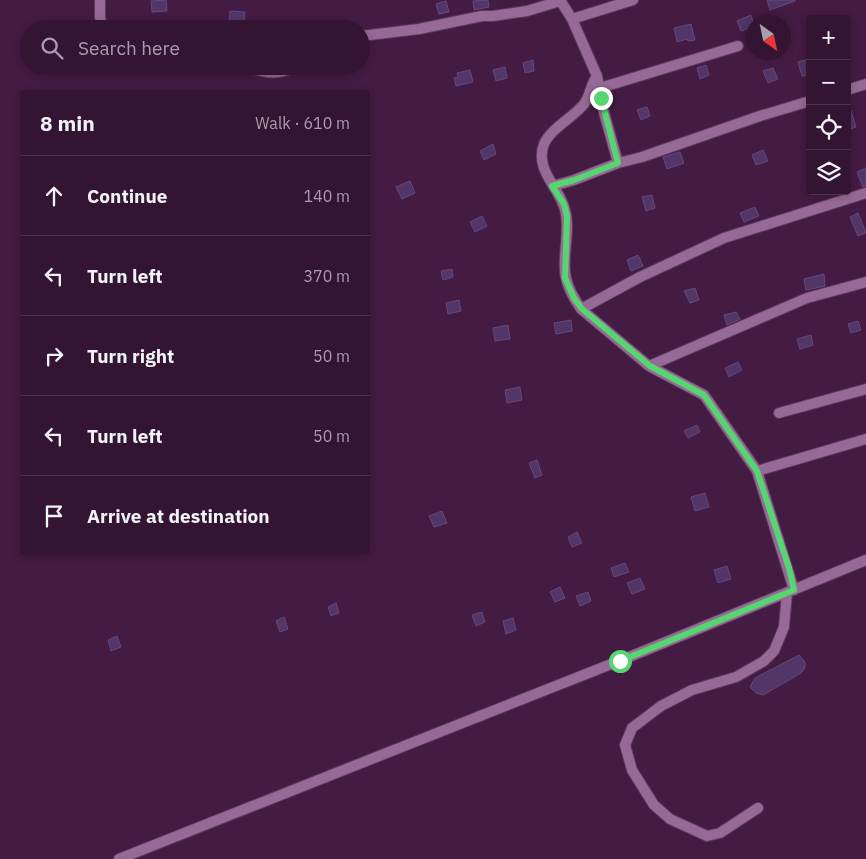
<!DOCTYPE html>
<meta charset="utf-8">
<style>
:root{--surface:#331432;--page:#3b1d3a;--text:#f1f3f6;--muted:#a99eac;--line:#4e334d}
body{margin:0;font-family:"IBM Plex Sans",sans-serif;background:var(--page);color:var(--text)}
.controls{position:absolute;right:15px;top:15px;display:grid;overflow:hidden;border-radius:5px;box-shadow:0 2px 8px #0003}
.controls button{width:45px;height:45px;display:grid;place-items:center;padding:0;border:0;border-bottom:1px solid var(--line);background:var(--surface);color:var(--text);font:25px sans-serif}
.compass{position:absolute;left:746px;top:15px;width:45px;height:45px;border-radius:50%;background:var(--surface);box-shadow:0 2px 8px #0003;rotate:147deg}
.stop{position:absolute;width:15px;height:15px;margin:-11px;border:4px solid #56d671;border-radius:50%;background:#fff}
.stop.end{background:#56d671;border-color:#fff;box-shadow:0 1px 5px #0008}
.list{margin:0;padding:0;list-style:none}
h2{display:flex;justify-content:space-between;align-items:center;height:65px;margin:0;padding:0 20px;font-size:21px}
h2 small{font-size:16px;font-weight:400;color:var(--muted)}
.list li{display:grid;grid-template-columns:32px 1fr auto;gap:15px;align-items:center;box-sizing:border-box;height:80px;padding:0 20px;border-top:1px solid var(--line)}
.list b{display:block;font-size:19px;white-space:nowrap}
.list em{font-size:16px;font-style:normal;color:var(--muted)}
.icon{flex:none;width:28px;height:28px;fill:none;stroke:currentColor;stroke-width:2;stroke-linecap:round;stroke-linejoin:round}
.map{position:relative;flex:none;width:866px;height:859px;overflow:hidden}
.search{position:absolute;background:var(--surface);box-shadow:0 2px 8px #0003;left:20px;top:20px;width:350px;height:55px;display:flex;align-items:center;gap:12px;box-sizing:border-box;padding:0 18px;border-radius:28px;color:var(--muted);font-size:19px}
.panel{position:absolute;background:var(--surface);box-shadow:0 2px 8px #0003;left:20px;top:90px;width:350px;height:465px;border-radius:5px}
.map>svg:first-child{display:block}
.building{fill:#513667;stroke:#64497c}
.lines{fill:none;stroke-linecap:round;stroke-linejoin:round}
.minor-casing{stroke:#5c3a5b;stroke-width:12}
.minor{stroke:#976996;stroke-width:10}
.route{stroke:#56d671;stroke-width:6}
</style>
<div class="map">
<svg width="866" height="859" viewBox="0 0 866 859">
<rect width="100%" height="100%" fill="#441b43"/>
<!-- building -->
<path class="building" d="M166 0 167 11 152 12 151 1Z
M488 0 489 7 474 10 473 1Z
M767 0H795V1L770 10Z
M446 1 449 12 439 14 436 4Z
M230 11 245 12 244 22 229 21Z
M751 15 754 26 741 31 737 21Z
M691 24 695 40 688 41 687 39 677 42 674 28Z
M810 59V74L802 76 798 62Z
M533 60 534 71 525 73 523 63Z
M706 65 709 75 700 79 697 68Z
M505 67 507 78 496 81 493 70Z
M773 68 778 79 768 83 763 71Z
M470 70 473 82 456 86 454 78 458 77 457 73Z
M847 105H849L856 127 847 130Z
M647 107 650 116 641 120 637 110Z
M493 144 496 154 484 160 480 151Z
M763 150 768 161 756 165 752 155Z
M680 152 684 163 667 169 663 157Z
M866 168V186L863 187 857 172Z
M410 181 415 193 402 199 396 187Z
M652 195 655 208 646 211 642 197Z
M755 207 759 216 744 222 740 213Z
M858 213 866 233 858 236 850 217Z
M482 216 487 226 475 232 470 222Z
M638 255 643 266 631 271 627 260Z
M452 269 453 277 443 280 441 271Z
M824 274 825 286 806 290 804 279Z
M695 288 699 300 690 303 684 291Z
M459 300 461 311 448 314 446 303Z
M736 312 740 319 727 325 724 315Z
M571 320 572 331 556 334 554 323Z
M858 321 861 330 851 333 848 324Z
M508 325 510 339 495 341 493 328Z
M811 335 813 345 800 349 797 339Z
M738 362 742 370 729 377 725 368Z
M520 387 522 400 507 403 505 390Z
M697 425 700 432 688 438 684 431Z
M537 460 542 475 535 478 529 463Z
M705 493 709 507 695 511 691 497Z
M442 511 447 523 434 527 429 516Z
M577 532 582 543 572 547 568 537Z
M625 563 629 572 614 577 611 568Z
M727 566 731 579 718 583 714 570Z
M640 578 645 589 632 594 627 583Z
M560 587 565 598 555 602 550 592Z
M588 592 591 601 580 606 576 596Z
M336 603 339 613 331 616 328 607Z
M482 612 485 622 476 626 472 615Z
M284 617 288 629 280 632 276 621Z
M513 618 516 630 506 634 503 621Z
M117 636 121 647 111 651 108 640Z
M799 655 805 662V668L801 673 763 695 756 693 750 687 755 678Z"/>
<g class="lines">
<!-- minor casing -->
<g class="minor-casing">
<path id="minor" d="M100 0V17L103 29
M560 0 572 19 597 76 603 109 618 163 642 157 760 116 810 101
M572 19 633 0
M361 36 419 29 482 16H493L527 11 560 1
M246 66C266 74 278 75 298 66
M597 76C590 85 591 95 584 104 574 117 551 128 544 144 534 170 560 188 565 210 571 231 561 259 566 278 568 289 575 300 581 309L649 366 704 395 757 471 794 590
M600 88 738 46
M847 90 866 84
M553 186 574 180 618 163
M581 309 640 277 724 238 866 193
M649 366 807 298 866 282
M779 413 866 389
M757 471 866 439
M758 808 720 833 707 836 670 819 654 805 632 770 625 745 632 728 661 706 692 690 736 677 764 661 774 651 784 627 787 593
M119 859 634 655 866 560"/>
</g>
<!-- minor -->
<use href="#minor" class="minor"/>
</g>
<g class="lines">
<!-- route -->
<path class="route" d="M601 98 618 163 574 180 552 186 564 204 567 216 565 278 574 298 582 309 650 366 704 395 757 471 789 568 794 590 620 661"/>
</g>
</svg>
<div class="controls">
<button>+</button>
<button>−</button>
<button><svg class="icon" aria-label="locate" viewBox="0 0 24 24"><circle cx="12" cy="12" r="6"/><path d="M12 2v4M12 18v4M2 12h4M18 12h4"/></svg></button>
<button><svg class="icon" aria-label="layers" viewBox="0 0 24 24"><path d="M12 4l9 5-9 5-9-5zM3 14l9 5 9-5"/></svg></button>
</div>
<svg class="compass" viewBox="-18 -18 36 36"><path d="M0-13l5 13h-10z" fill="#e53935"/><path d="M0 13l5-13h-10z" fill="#a99eac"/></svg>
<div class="stop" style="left:620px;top:661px"></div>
<div class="stop end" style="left:601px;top:98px"></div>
<div class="search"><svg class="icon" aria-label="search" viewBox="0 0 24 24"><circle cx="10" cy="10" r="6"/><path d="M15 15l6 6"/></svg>Search here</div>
<section class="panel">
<h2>8 min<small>Walk · 610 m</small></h2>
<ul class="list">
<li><svg class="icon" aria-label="ahead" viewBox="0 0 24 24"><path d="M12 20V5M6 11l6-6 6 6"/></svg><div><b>Continue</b></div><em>140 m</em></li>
<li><svg class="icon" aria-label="left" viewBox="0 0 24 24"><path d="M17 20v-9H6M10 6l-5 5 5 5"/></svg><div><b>Turn left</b></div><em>370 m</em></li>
<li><svg class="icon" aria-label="right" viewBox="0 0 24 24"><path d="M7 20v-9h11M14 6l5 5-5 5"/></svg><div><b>Turn right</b></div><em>50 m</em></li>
<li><svg class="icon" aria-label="left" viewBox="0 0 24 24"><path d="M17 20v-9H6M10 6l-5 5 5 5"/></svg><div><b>Turn left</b></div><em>50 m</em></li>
<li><svg class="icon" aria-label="arrive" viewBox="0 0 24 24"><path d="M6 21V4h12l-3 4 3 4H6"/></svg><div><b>Arrive at destination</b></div></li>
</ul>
</section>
</div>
